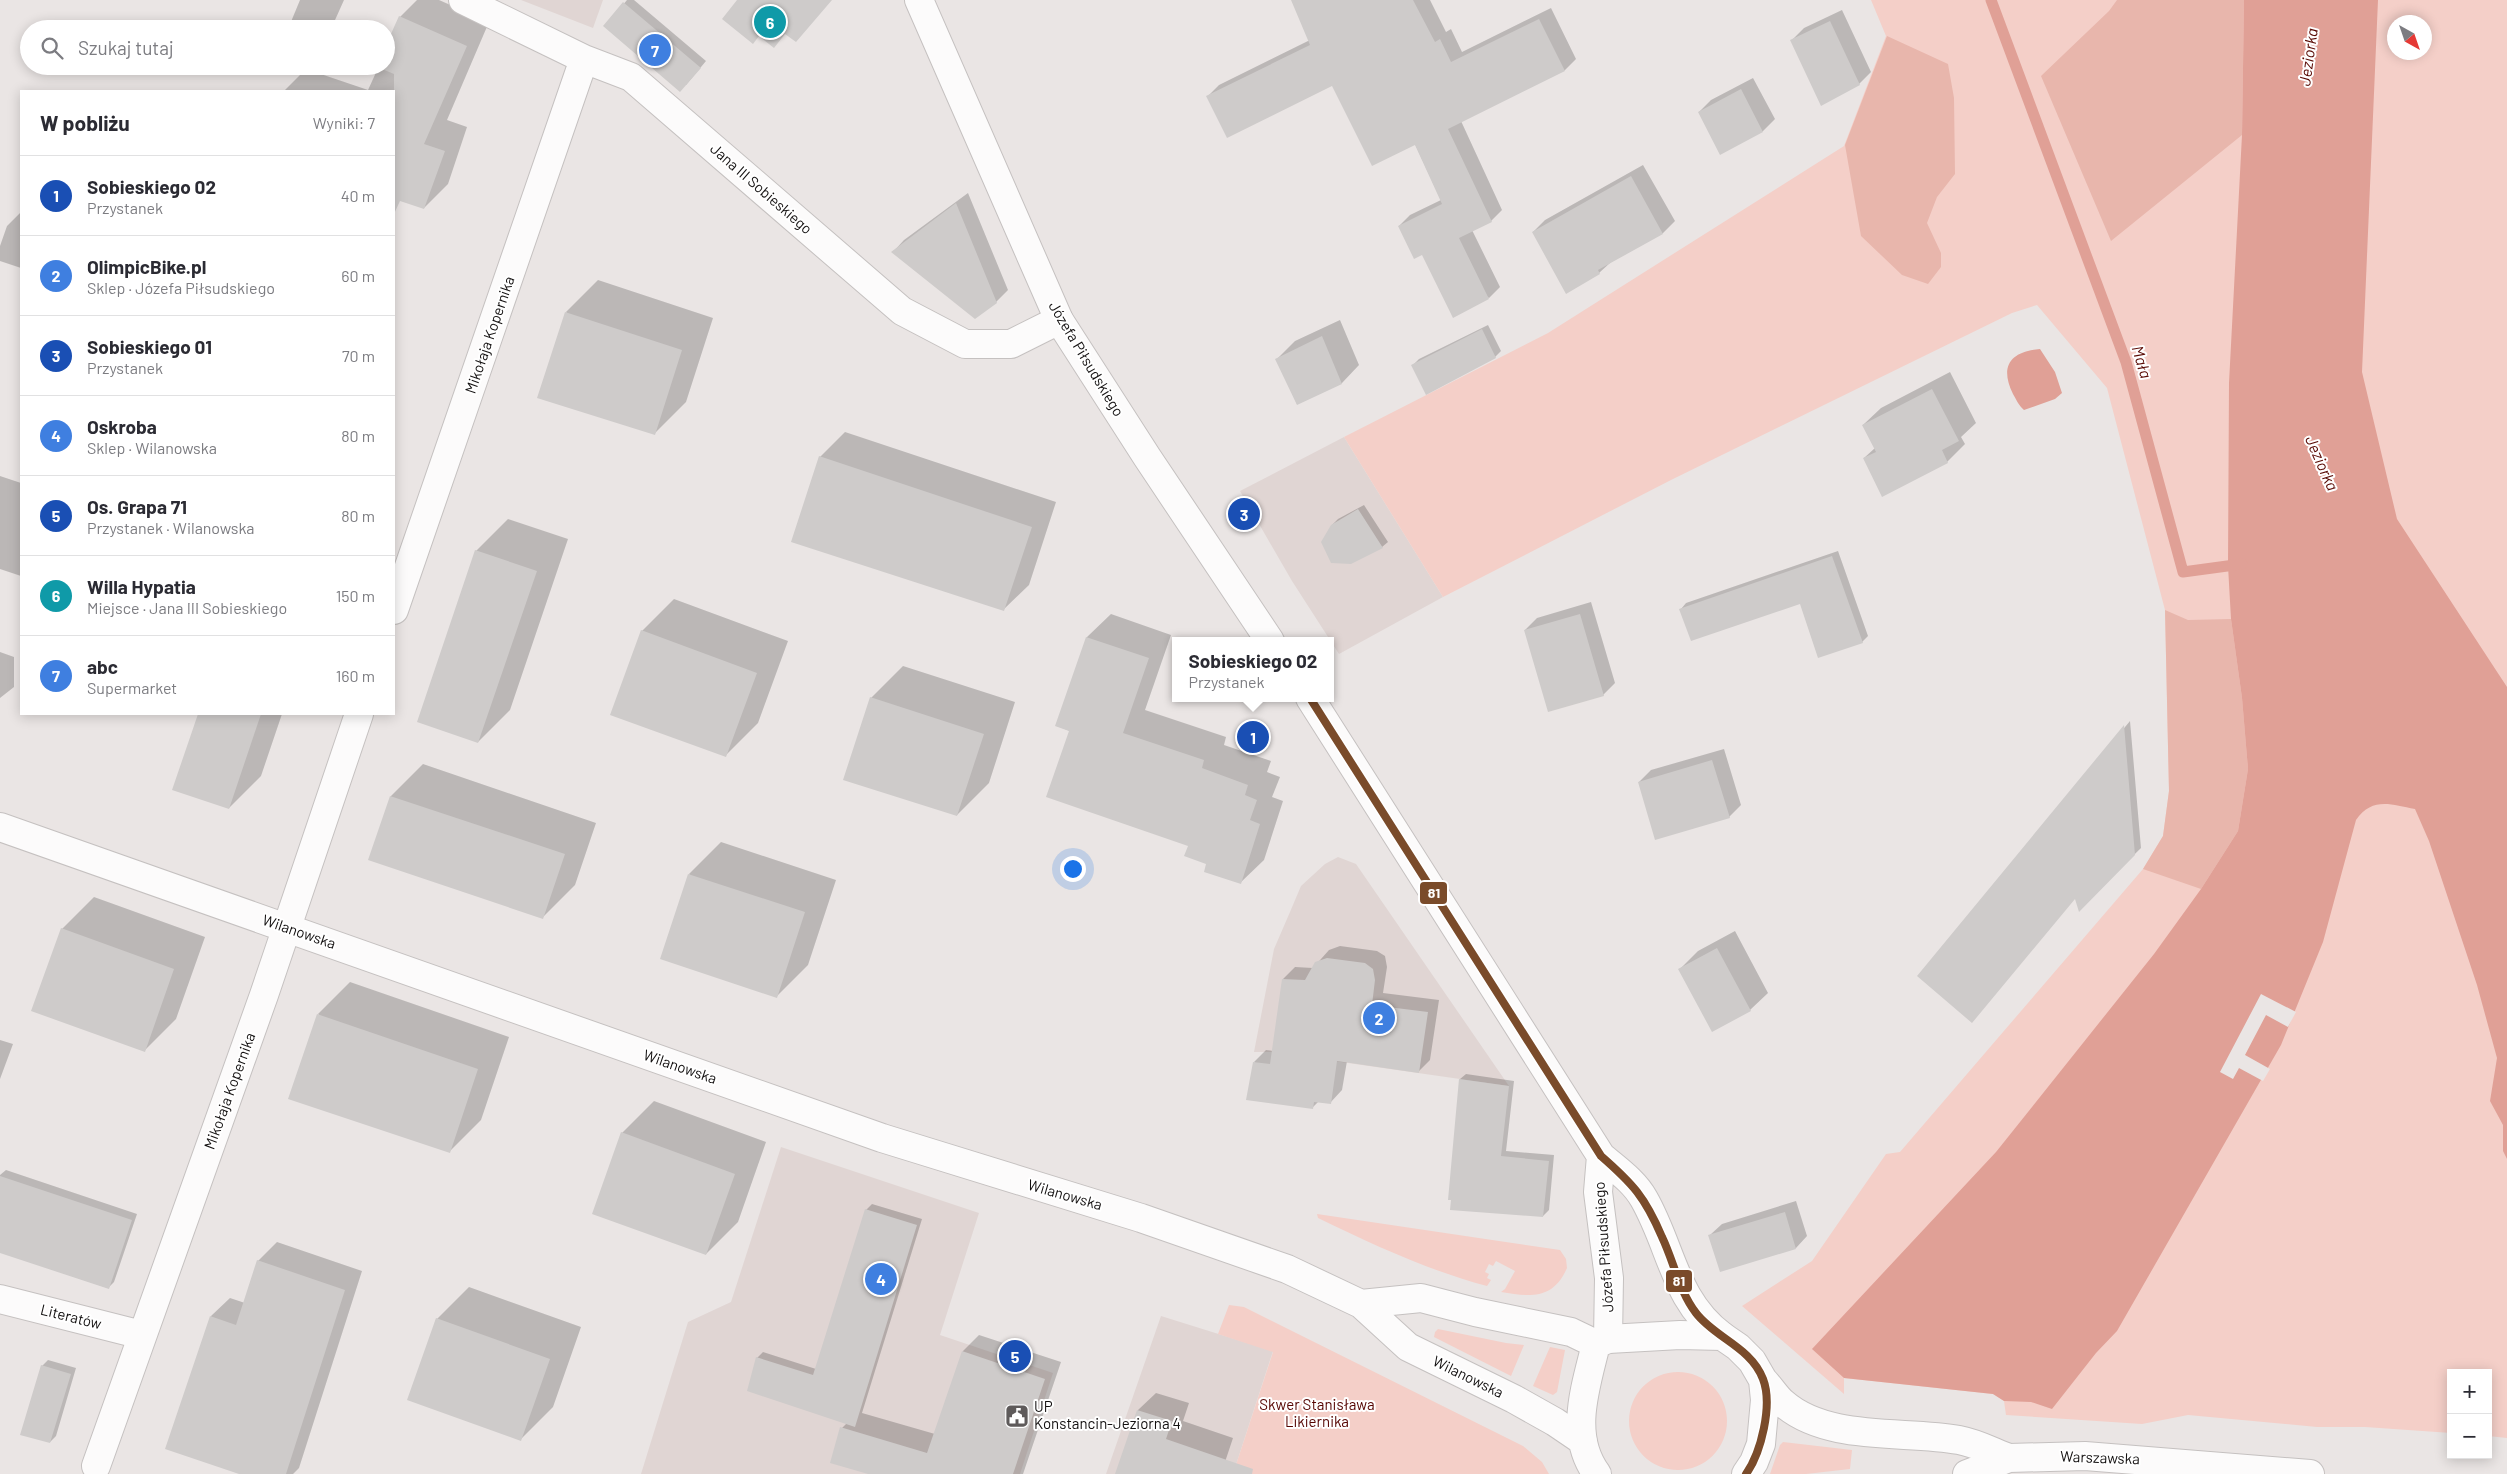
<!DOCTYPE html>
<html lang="pl">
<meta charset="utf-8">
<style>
:root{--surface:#fff;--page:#f2f2f3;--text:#2b2b33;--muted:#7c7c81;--line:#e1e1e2;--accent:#5e5a5a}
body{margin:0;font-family:Barlow,sans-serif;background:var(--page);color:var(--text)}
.controls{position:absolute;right:15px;bottom:15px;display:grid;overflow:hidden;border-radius:0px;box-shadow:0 2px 12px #0003}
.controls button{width:45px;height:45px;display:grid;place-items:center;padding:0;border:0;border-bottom:1px solid var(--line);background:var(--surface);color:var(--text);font:25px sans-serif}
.compass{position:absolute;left:2387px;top:15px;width:45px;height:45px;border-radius:50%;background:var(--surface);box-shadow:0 2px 12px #0003;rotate:140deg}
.you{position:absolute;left:1072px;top:868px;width:18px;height:18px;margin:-12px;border:4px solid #fff;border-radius:50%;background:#1a73e8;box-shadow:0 0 0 8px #1a73e833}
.badge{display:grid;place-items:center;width:32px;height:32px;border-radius:50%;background:var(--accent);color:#fff;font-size:16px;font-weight:700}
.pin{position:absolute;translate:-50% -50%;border:2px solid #fff;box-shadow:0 1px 5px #0006}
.popup{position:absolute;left:1172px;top:637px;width:162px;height:65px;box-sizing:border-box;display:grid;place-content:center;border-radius:0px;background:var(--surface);filter:drop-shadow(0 1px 4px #0005);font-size:16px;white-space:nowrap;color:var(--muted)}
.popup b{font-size:19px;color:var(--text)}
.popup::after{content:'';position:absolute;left:50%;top:100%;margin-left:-10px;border:10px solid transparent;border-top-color:var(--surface)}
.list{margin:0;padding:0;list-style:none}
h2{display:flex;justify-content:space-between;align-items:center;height:65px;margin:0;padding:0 20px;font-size:21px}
h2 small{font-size:16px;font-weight:400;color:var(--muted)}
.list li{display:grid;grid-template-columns:32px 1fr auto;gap:15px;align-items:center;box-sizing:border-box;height:80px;padding:0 20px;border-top:1px solid var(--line)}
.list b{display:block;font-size:19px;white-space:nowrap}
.list p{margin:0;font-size:16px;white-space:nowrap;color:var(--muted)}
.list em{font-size:16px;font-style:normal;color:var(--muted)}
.icon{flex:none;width:28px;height:28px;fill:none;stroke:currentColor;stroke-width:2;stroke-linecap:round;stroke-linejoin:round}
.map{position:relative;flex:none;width:2507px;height:1474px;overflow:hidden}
.search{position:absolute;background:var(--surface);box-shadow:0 2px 12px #0003;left:20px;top:20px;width:375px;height:55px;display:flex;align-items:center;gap:12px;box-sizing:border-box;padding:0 18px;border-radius:28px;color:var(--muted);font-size:19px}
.panel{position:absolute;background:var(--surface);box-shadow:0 2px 12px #0003;left:20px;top:90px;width:375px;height:625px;border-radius:0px}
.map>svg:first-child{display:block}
.built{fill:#e0d5d3}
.green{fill:#f4cfc8;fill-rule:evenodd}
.forest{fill:#e8b6ac}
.water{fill:#e0a096}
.pier{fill:#eae5e4}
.shadow{fill:#0003}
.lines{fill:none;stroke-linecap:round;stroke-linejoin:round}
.stream{stroke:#e0a096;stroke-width:11}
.building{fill:#cecbca}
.minor-casing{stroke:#c5c1c0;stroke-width:30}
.tertiary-casing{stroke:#c5c1c0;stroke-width:30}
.secondary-casing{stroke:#c5c1c0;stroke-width:30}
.minor{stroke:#fcfbfb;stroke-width:28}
.tertiary{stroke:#fcfbfb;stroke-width:28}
.secondary{stroke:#fcfbfb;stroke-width:28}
.bus-1-casing{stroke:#fff;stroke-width:11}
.bus-1{stroke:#7a4b2a;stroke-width:8}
.labels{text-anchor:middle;stroke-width:4;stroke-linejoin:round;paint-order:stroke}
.street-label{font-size:15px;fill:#120f0f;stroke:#fff}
.park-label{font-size:15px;fill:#550400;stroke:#fff}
.poi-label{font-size:15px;fill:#120f0f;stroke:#fff;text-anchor:start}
.water-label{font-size:16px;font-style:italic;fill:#580802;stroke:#fff}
.line-badge{stroke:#fff;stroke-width:2}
.badge-label{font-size:14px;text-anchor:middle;font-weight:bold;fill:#fff}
</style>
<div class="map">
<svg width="2507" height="1474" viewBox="0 0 2507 1474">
<rect width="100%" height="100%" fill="#eae5e4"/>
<!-- built -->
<path class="built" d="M521 0H603L593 28Z
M1344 437 1443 597 1339 654 1292 581 1240 491Z
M1338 857 1356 864 1509 1086 1271 1052H1254L1274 949 1290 912 1301 886 1325 864Z
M781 1147 979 1213 940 1335 1053 1373 1020 1474H641L688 1322 731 1302Z
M1161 1316 1273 1351 1233 1474H1106Z"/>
<!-- green -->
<path class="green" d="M1871 0H2507V1438L2488 1436V1373H2451V1433L2365 1427H2317L2188 1415 2142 1424 2006 1415 2004 1401 1993 1394 1844 1378V1394L1742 1306 1812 1261 1886 1154 1900 1152 2143 869 2163 836 2169 791 2165 610 2107 388 2037 305 2012 313 1671 480 1443 597 1344 437 1548 333 1844 146 1886 36ZM2394 22H2424V52H2394Z
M1317 1214 1560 1250 1566 1259 1567 1268C1553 1300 1530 1297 1501 1292L1505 1289 1515 1271 1496 1261 1493 1266 1489 1264 1485 1272 1489 1274 1487 1278 1491 1280 1487 1286C1427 1270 1374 1245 1318 1218Z
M1229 1305 1244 1307 1523 1446 1542 1462 1549 1474H1233L1273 1352 1218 1334Z
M1438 1329 1506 1343 1524 1345 1511 1376 1434 1337 1435 1332Z
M1550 1347 1565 1350 1557 1392 1553 1395 1533 1386Z
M1629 1421a49 49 0 1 1 98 0a49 49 0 1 1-98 0Z
M1783 1442 1852 1450 1850 1469 1806 1474H1770L1780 1445Z"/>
<!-- forest -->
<path class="forest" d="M2117 0H2244L2242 135 2111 241 2041 76 2109 11Z
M1887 36 1948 64 1954 98 1955 174 1937 197 1927 223 1941 253V267L1928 284 1902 275 1861 236 1845 145Z
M2165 610 2188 620 2231 619 2242 698 2248 769 2238 831 2201 889 2143 869 2163 836 2169 791Z"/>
<!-- water -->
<path class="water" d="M2244 0H2378L2362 372 2397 519 2507 687V1159L2503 1151V1125L2490 1101 2497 1058 2477 985 2429 841 2415 809C2390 804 2372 797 2356 820L2323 942 2281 1045 2117 1331 2096 1353 2052 1409 2031 1402 2004 1401 1993 1394 1844 1378 1812 1349 1996 1152 2154 954 2201 889 2238 831 2248 769 2242 698 2231 619 2228 566 2229 383 2242 135Z
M2040 349 2055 372 2062 393 2055 399 2024 410C2019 406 2016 399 2013 394 1999 366 2011 351 2040 349Z"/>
<!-- pier -->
<path class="pier" d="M2261 994 2296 1012 2288 1027 2266 1015 2245 1055 2270 1069 2263 1081 2239 1068 2233 1079 2220 1072Z"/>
<!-- shadow -->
<path class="shadow" d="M300 0H344L331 29H288Z
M417 0H439L489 22 447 120 467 127 448 184 424 208 394 197V91H284L306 69 368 90 379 66H386L400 17Z
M627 0H634L706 61 686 85 605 26Z
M1292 0H1430L1446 32 1451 29 1462 52 1551 8 1576 59 1565 70 1461 121 1502 210 1491 221 1472 230 1500 287 1489 298 1423 253 1399 226 1410 215 1441 200 1415 144 1332 84 1208 96 1219 85 1310 40Z
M1842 10 1871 72 1859 84 1792 40 1804 28Z
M1753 78 1775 119 1763 131 1720 153 1699 112 1711 100Z
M1643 165 1675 221 1663 233 1611 262 1599 273 1533 232 1545 220Z
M968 193 1008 290 996 302 893 252 904 240Z
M21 212V268L0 261V246L7 226Z
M598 280 713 318 686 402 654 434 566 312Z
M1340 320 1359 365 1342 383 1297 404 1277 359 1295 341Z
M1488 325 1501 351 1495 357 1413 365 1419 359Z
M1950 372 1976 423 1961 437 1965 444 1947 462 1864 458 1875 448 1863 425 1881 408Z
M845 432 1056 502 1029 585 1003 610 820 457Z
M0 476 21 483V576L0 569Z
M1364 505 1388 542 1382 547 1332 525 1338 519Z
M508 519 568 539 510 710 478 742 476 551Z
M1838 551 1868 636 1862 642 1800 602 1681 609 1686 603Z
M674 599 788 641 758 723 726 755 642 631Z
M1591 602 1615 683 1603 695 1525 630 1537 618Z
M1111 614 1171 635 1145 710 1226 737 1224 745 1271 761 1267 772 1280 777 1272 797 1283 801 1264 860 1240 883 1208 863 1070 731 1057 726 1087 637Z
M0 652 14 657V687L0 698Z
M903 666 1015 702 989 783 957 815 871 698Z
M199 714H282L261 776 229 808 174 789Z
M2130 721 2141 848 2079 909 2076 897 1919 976Z
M1724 749 1741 805 1729 817 1639 782 1651 770Z
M423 764 596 823 575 885 543 917 370 859 391 796Z
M721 842 836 880 808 965 776 997 689 874Z
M94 897 205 937 176 1019 144 1051 62 929Z
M1735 931 1768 993 1750 1010 1680 969 1698 951Z
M1340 946 1377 951 1385 956 1387 967 1383 993 1439 1000 1430 1060 1418 1072 1347 1061 1342 1090 1330 1103 1319 1101 1312 1108 1254 1062 1266 1050 1273 1051 1283 979 1295 967 1313 968 1329 950Z
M350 982 509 1037 481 1120 449 1152 318 1014Z
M0 1040 13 1044 0 1079Z
M1466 1074 1514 1081 1506 1151 1554 1155 1549 1210 1543 1216 1452 1209 1460 1079Z
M654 1101 766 1142 738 1222 706 1254 622 1133Z
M6 1170 137 1214 114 1282 108 1288 0 1252V1175Z
M1796 1201 1807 1236 1796 1248 1710 1235 1722 1224Z
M872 1204 922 1219 862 1413 935 1434 963 1351 979 1335 1061 1362 1023 1474H872L842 1428 847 1423 757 1358 763 1352 816 1369 866 1210Z
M277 1242 362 1271 299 1468 293 1474H243L211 1316 230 1298 245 1303 258 1261Z
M469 1287 581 1327 553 1407 521 1439 437 1319Z
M48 1360 76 1368 56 1436 50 1442 42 1366Z
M1156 1393 1189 1403 1183 1421 1233 1438 1221 1474H1116L1138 1410Z"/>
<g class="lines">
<!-- stream -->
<path class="stream" d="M1991 0 2126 362 2183 572 2242 564"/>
</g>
<!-- building -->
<path class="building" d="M737 0H832L796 42 785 34 774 48 759 36 753 44 722 19Z
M1291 0H1413L1435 42 1440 39 1451 62 1539 19 1565 71 1448 129 1492 222 1459 238 1489 299 1453 318 1422 255 1414 259 1398 226 1442 204 1415 145 1372 166 1332 86 1227 138 1206 96 1310 45Z
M623 2 701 68 680 92 603 26Z
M399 16 467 46 424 144 445 151 424 209 400 201 394 214V74L377 67 386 66V45Z
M1830 21 1860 85 1821 106 1790 40Z
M1741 89 1763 132 1720 155 1698 112Z
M1631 176 1663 234 1598 270 1600 274 1566 294 1532 232Z
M956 203 997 303 975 319 891 252Z
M565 312 682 350 655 435 537 398Z
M1482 329 1496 358 1426 395 1411 365Z
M1322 336 1342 384 1297 405 1275 359Z
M1932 389 1959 441 1942 450 1948 463 1882 497 1863 458 1876 452 1862 425Z
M819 456 1032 527 1004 611 791 542Z
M1358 509 1383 548 1351 564 1331 563 1321 542 1331 525Z
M475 550 537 571 478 743 417 722Z
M1832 556 1863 643 1818 658 1800 604 1691 641 1679 609Z
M1580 614 1604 696 1548 712 1524 630Z
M641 630 757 673 726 757 610 715Z
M1086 637 1149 658 1123 733 1204 760 1202 768 1248 785 1245 795 1257 800 1250 820 1260 824 1241 884 1204 872 1206 864 1184 856 1188 846 1046 797 1069 731 1055 726Z
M870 697 984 734 957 816 843 780Z
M198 714H261L229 809 172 790Z
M2124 725 2135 855 2079 912 2075 899 1972 1023 1917 976Z
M1712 760 1730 818 1655 840 1638 782Z
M390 796 565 854 543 919 368 860Z
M688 874 805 912 777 998 660 959Z
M61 928 174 969 145 1052 31 1011Z
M1717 948 1751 1011 1712 1032 1678 969Z
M1327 958 1365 963 1373 969 1375 980 1372 1005 1428 1012 1419 1073 1337 1061 1331 1104 1314 1102 1313 1109 1246 1100 1253 1062 1270 1064 1282 979 1305 980 1315 962Z
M317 1014 478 1069 450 1153 288 1099Z
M1459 1079 1509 1086 1501 1156 1549 1161 1543 1217 1450 1210 1451 1200H1448Z
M621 1132 735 1174 706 1255 592 1214Z
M0 1176 132 1220 109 1289 0 1253Z
M865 1209 917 1225 855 1427 747 1391 756 1357 813 1375Z
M1785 1212 1796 1249 1720 1272 1708 1235Z
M257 1260 345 1290 286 1474H239L165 1449 210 1316 236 1325Z
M436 1318 550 1359 521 1441 407 1400Z
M962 1351 1045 1379 1013 1474H868L830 1463 840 1427 927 1453Z
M41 1365 71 1374 50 1443 20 1435Z
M1137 1410 1172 1421 1166 1439 1253 1469 1252 1474H1115Z"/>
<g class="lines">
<!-- minor casing -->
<g class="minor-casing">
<path id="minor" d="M463 0 584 59 631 77 902 311 965 344H1011L1059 320
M394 610 584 59
M0 1299 142 1335
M96 1466 264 995 359 714"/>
</g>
<!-- tertiary casing -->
<g class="tertiary-casing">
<path id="tertiary" d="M919 0 1059 320 1147 457 1270 641
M1310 698 1601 1156C1616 1169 1634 1181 1644 1199 1672 1248 1674 1300 1722 1336
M1601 1156 1598 1192 1609 1278 1608 1339"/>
</g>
<!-- secondary casing -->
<g class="secondary-casing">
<path id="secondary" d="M0 827 882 1138 1141 1218 1287 1269 1361 1304 1408 1347 1514 1399 1555 1422 1583 1441
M1361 1304 1421 1298 1475 1312 1571 1332 1596 1344
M1596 1344 1608 1339 1680 1335 1722 1336 1738 1347 1752 1361 1763 1380 1765 1400 1761 1444 1754 1462 1746 1474
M1596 1344C1586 1386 1568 1435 1597 1474
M1763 1380C1770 1387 1776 1397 1783 1403 1827 1442 1905 1430 1959 1440 1976 1443 1993 1452 2009 1458
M1967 1474 2009 1458 2085 1456 2310 1474"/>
</g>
<!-- minor -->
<use href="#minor" class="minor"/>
<!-- tertiary -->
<use href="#tertiary" class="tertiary"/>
<!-- secondary -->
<use href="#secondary" class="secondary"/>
<!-- bus-1 casing -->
<g class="bus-1-casing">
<path id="bus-1" d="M1310 698 1601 1156C1633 1184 1645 1197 1662 1237 1674 1262 1679 1291 1696 1313 1715 1338 1751 1347 1763 1379 1773 1405 1761 1453 1746 1474"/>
</g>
<!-- bus-1 -->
<use href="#bus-1" class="bus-1"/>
</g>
<!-- icons -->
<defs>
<g id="civic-square" transform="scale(1.25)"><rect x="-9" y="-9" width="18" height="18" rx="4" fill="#5e5a5a" stroke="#fff"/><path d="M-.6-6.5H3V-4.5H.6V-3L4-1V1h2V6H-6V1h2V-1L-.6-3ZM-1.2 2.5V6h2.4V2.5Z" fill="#fff"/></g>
</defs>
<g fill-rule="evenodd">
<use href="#civic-square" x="1017" y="1416"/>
</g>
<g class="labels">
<!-- street labels -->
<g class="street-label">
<text transform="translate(761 189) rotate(41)" y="5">Jana III Sobieskiego</text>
<text transform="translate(490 335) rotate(-71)" y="5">Mikołaja Kopernika</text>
<text transform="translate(1086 359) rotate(59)" y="5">Józefa Piłsudskiego</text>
<text transform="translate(299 932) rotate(19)" y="5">Wilanowska</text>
<text transform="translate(680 1067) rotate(19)" y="5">Wilanowska</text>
<text transform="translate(230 1091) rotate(-70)" y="5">Mikołaja Kopernika</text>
<text transform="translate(1065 1195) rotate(16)" y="5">Wilanowska</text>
<text transform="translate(1604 1247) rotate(-94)" y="5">Józefa Piłsudskiego</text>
<text transform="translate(71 1317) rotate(14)" y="5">Literatów</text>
<text transform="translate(1468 1377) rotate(26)" y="5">Wilanowska</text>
<text transform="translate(2100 1458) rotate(2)" y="5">Warszawska</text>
</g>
<!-- park labels -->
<g class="park-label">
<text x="1317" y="1410">Skwer Stanisława<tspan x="1317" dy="17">Likiernika</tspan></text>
</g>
<!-- poi labels -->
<g class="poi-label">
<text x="1034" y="1412">UP<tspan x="1034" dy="17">Konstancin-Jeziorna 4</tspan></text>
</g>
<!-- water labels -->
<g class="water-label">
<text transform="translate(2308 57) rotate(-82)" y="6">Jeziorka</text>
<text transform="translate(2142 362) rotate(73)" y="6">Mała</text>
<text transform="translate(2322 463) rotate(66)" y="6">Jeziorka</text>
</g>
</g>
<g class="line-badge">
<rect x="1419" y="881" width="29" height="24" rx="5" fill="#7a4b2a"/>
<rect x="1665" y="1269" width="28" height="24" rx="5" fill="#7a4b2a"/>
</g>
<g class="badge-label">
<text x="1434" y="898">81</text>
<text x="1679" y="1286">81</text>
</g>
</svg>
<div class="controls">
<button>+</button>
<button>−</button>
</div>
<svg class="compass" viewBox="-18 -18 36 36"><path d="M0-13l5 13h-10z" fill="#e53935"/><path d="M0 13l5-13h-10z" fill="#7c7c81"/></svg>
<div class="you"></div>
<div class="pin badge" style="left:1253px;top:737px;background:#1a4fb4">1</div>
<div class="popup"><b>Sobieskiego 02</b>Przystanek</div>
<div class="pin badge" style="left:1379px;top:1018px;background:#3f7fe0">2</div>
<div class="pin badge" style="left:1244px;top:514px;background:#1a4fb4">3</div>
<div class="pin badge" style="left:881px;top:1279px;background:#3f7fe0">4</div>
<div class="pin badge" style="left:1015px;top:1356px;background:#1a4fb4">5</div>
<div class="pin badge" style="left:770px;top:22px;background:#0f9aa8">6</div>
<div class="pin badge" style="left:655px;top:50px;background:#3f7fe0">7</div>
<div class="search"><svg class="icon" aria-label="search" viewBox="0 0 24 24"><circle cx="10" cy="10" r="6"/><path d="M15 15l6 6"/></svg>Szukaj tutaj</div>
<section class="panel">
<h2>W pobliżu<small>Wyniki: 7</small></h2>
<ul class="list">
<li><span class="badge" style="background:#1a4fb4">1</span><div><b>Sobieskiego 02</b><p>Przystanek</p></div><em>40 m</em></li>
<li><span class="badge" style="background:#3f7fe0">2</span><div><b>OlimpicBike.pl</b><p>Sklep · Józefa Piłsudskiego</p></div><em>60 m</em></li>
<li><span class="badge" style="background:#1a4fb4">3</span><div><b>Sobieskiego 01</b><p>Przystanek</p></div><em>70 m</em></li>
<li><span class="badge" style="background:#3f7fe0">4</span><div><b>Oskroba</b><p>Sklep · Wilanowska</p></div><em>80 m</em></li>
<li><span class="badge" style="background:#1a4fb4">5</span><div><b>Os. Grapa 71</b><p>Przystanek · Wilanowska</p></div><em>80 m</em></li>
<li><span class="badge" style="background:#0f9aa8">6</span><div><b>Willa Hypatia</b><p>Miejsce · Jana III Sobieskiego</p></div><em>150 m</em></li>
<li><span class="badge" style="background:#3f7fe0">7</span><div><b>abc</b><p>Supermarket</p></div><em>160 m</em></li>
</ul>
</section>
</div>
